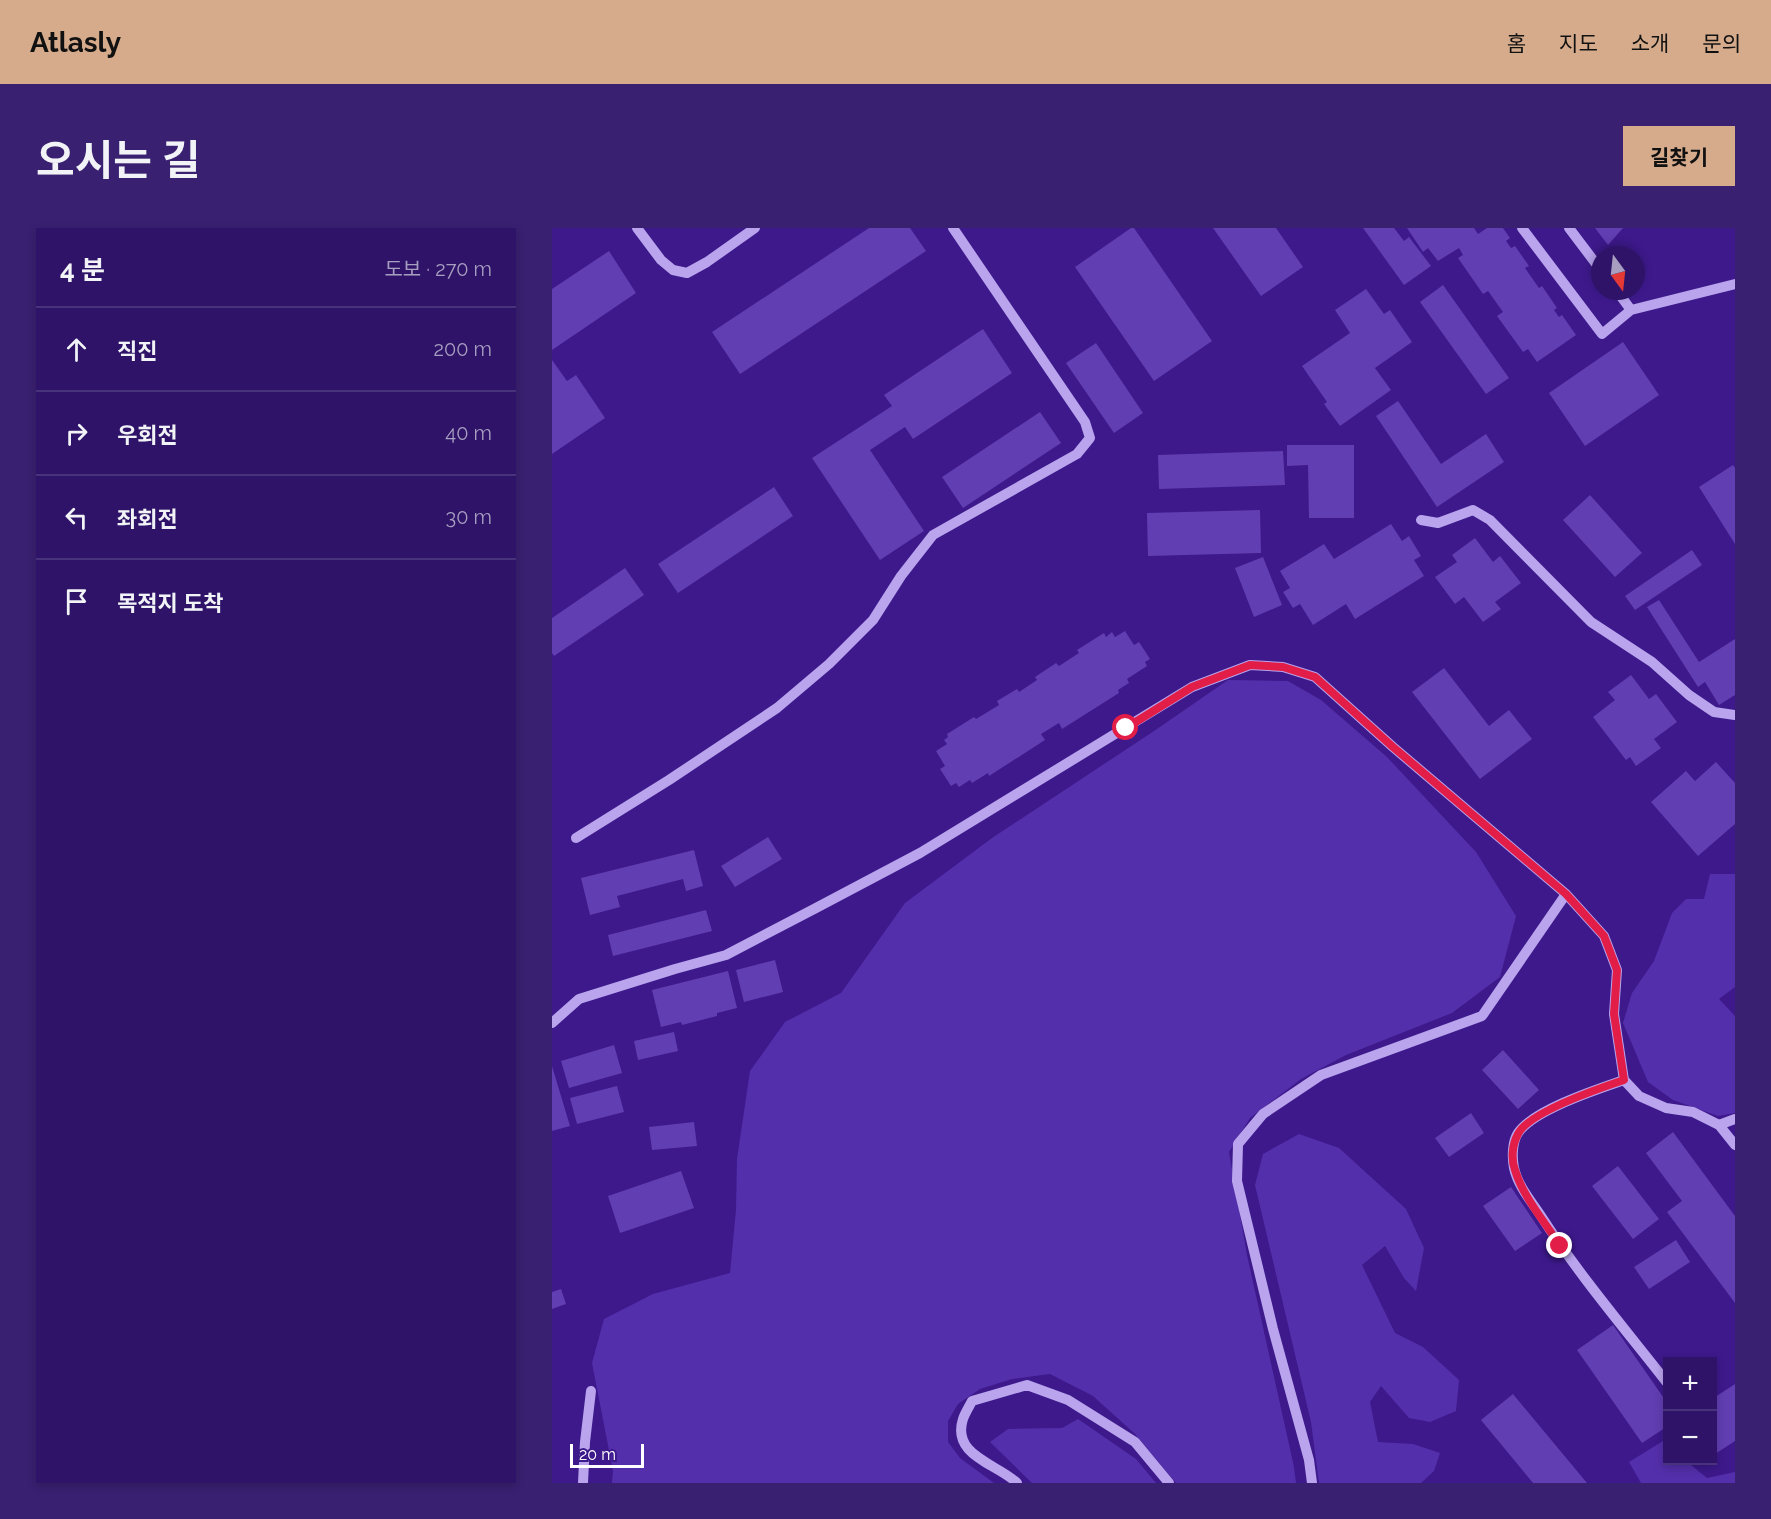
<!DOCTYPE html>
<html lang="ko">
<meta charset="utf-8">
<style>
:root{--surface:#2e1368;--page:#3a2071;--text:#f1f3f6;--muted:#a79ec0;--line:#49327c;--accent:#d6ab8b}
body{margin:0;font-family:Raleway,"Noto Sans KR",sans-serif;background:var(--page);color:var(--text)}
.controls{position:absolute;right:18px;bottom:18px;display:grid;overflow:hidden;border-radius:0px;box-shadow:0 3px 9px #0003}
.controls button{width:54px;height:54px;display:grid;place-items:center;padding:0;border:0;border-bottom:2px solid var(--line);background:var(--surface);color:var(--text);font:30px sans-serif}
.compass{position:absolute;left:1039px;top:18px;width:54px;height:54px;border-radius:50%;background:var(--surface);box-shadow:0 3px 9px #0003;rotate:165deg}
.scale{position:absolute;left:18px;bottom:15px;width:74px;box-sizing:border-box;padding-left:6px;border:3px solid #fff;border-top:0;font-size:16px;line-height:21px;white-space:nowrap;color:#fff;-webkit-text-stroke:4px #3d198b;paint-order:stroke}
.stop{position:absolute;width:18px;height:18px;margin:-14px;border:4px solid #e11d48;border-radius:50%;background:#fff}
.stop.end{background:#e11d48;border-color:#fff;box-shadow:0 2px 6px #0008}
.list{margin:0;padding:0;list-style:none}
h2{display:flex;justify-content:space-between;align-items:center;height:78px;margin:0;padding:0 24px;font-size:26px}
h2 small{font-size:20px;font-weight:400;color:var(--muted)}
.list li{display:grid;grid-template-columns:39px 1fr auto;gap:18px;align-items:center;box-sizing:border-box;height:84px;padding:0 24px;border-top:2px solid var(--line)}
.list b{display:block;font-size:22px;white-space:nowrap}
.list em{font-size:20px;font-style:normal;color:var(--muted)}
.icon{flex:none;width:33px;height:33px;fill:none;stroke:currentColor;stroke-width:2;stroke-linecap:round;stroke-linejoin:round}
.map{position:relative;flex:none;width:1183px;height:1255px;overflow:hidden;border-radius:0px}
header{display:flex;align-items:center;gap:36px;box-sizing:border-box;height:84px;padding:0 30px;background:var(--accent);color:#111}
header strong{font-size:28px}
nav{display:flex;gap:33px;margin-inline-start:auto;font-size:21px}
.intro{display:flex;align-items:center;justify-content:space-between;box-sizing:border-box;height:144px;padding:0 36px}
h1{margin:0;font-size:42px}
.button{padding:15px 27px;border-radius:0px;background:var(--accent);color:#111;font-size:21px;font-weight:700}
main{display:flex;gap:36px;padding:0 36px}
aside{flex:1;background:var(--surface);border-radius:0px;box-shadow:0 3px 9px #0003}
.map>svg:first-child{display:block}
.green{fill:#542fab}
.building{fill:#613eb2}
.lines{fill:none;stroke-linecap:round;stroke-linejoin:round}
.minor{stroke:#b9a4ed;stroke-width:10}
.route{stroke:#e11d48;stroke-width:8}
</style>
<header>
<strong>Atlasly</strong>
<nav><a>홈</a><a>지도</a><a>소개</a><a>문의</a></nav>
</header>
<div class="intro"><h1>오시는 길</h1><a class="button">길찾기</a></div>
<main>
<aside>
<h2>4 분<small>도보 · 270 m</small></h2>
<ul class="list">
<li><svg class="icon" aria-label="ahead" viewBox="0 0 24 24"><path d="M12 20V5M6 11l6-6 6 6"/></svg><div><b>직진</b></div><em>200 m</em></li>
<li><svg class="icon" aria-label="right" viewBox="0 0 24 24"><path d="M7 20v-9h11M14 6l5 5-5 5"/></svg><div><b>우회전</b></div><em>40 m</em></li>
<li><svg class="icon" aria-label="left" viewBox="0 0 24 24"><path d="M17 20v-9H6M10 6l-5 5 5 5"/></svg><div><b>좌회전</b></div><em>30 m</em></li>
<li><svg class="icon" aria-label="arrive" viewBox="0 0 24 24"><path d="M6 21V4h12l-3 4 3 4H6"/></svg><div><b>목적지 도착</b></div></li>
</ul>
</aside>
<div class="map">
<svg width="1183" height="1255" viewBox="0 0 1183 1255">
<rect width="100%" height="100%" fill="#3d198b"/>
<!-- green -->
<path class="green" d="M676 452 736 453 769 472 835 529 924 624 964 688 948 749 900 785 794 827 749 851 698 890 677 924 695 1027 742 1239 744 1255H624L583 1206 541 1168 498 1146 460 1151 428 1161 406 1176 396 1193V1214L408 1230 442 1255H60L61 1243 40 1135 52 1091 101 1066 178 1045 184 982 185 931 198 843 233 794 289 765 353 675 440 610 602 503Z
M1158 646H1183V759L1167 771 1183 788V885L1166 888 1121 872 1096 854 1071 795 1080 765 1102 733 1120 685 1134 671H1152Z
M747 906 787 920 854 981 872 1020 864 1063 852 1050 833 1018 810 1037 843 1105 871 1119 907 1152 904 1183 878 1194 857 1190 829 1158 818 1174 826 1214 861 1216 888 1225 882 1243 869 1255H767L759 1194 703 957 711 926Z
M526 1191 584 1231 604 1255H480L438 1214 456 1201 510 1200Z
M1111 1213 1115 1217 1116 1232 1134 1233 1155 1250 1183 1244V1255H1089L1077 1234Z"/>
<!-- building -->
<path class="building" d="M317 0H358L374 23 188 146 160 104Z
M579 0H582L660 113 602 153 523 39Z
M661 0H724L751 39 709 68Z
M811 0H842L852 13 857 9 879 38 852 57Z
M855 0H922L926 6 935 0H951L958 10 954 13 959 20 963 18 977 38 973 40 987 60 990 58 1005 80 1002 82 1007 89 1010 87 1024 107 985 134 976 121 971 124 945 88 951 84 936 63 931 66 906 30 911 27 907 20 886 33 876 20 871 24Z
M1043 0H1071L1056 17Z
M57 23 84 65 0 122V61Z
M891 57 957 150 934 166 868 74Z
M814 61 832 86 838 82 860 114 823 140 839 162 788 198 772 176 775 174 750 138 798 105 783 82Z
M431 101 460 145 361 211 353 199 318 222 372 303 328 332 260 230 340 178 332 167Z
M1071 114 1107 167 1033 218 997 165Z
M544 115 591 185 562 205 514 135Z
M0 132 15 153 24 147 53 190 0 226Z
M846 173 889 236 934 206 952 234 885 279 824 188Z
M488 184 509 215 411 280 390 249Z
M735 217H802V290H757L756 237 735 238Z
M731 223 733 257 607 261 606 227Z
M1181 237 1183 240V316L1147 259Z
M222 259 241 288 126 365 106 336Z
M1038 267 1090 325 1063 349 1011 292Z
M708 282 709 325 596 328 595 285Z
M839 296 850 313 857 308 869 328 862 332 872 348 803 391 794 376 761 397 748 376 741 380 731 364 738 360 728 343 772 316 782 331Z
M923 310 941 334 948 328 969 355 943 374 949 381 931 394 912 369 903 376 883 349 905 334 900 327Z
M1140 322 1150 337 1083 382 1073 368Z
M711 329 730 377 702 389 683 340Z
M73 340 92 367 2 428 0 425V390Z
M1107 372 1147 434 1183 411V467L1167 477 1153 454 1146 459 1095 379Z
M573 403 582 417 587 414 598 431 593 434 595 438 575 451 577 455 566 462 567 465 510 501 507 495 489 506 493 512 437 548 436 545 420 555 418 552 407 559 404 555 399 558 388 541 393 538 384 523 395 516 392 512 396 509 395 506 422 489 424 491 447 477 445 473 465 461 467 464 485 452 483 449 504 435 507 438 527 425 525 422 552 405 554 409 560 404 563 409Z
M892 440 937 498 957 482 980 511 928 551 860 464Z
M1079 447 1097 471 1104 466 1125 494 1102 511 1109 520 1084 538 1078 529 1074 532 1041 489 1063 472 1056 464Z
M1164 534 1183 555V596L1146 628 1099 574 1134 543 1143 553Z
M216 609 230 631 183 659 169 638Z
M142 622 151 658 134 663 131 651 65 668 68 679 38 687 29 650Z
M154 682 160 703 61 728 56 707Z
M223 732 231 764 192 774 184 742Z
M176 743 185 780 165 785V788L130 797 129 794 109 799 100 762Z
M122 804 126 823 86 832 82 813Z
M62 817 70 845 17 860 9 833Z
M951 822 987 862 966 881 930 842Z
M0 838 18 898 0 903Z
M65 858 72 884 25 896 18 870Z
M919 885 932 905 897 929 883 910Z
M142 894 145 918 100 922 97 899Z
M1121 904 1183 988V1075L1115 984 1130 973 1094 925Z
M1066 938 1107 991 1081 1011 1040 958Z
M129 943 142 980 68 1005 56 968Z
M959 959 990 1005 963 1023 931 978Z
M1124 1012 1138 1034 1097 1061 1082 1039Z
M9 1061 14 1076 0 1081V1064Z
M1061 1097 1116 1176V1198L1090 1215 1025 1122Z
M1183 1156V1213L1160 1228V1171Z
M961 1166 1035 1255H981L929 1192Z"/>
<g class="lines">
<!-- minor -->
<path class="minor" d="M85 0 109 32 121 42 135 45 155 34 203 0
M970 0 1050 106 1079 82 1183 56
M1017 0 1048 41
M1065 63 1079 82
M869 292 886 295 921 282 938 292 1039 394 1100 434 1137 467 1162 484 1183 487
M24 610 117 552 225 480 277 436 321 392 349 348 381 307 525 226 538 210 533 194 401 0
M0 795 27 771 123 741 174 727 264 680 368 625 640 459 698 437 731 439 763 449 841 519 1014 666 1052 708 1065 742 1062 786 1072 852 1087 868 1114 880 1141 884 1167 897 1183 917
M1072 852C1046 861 981 882 966 905 960 914 960 930 962 940 966 958 979 973 989 988 1027 1047 1073 1101 1116 1156
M1167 897 1183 891
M31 1255 33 1214 39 1163
M465 1255C446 1236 399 1228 411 1191 413 1185 417 1179 420 1173L475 1157 516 1172 583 1214 617 1255
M760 1255 757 1232 721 1101 685 953 686 916 711 886 769 847 930 788 1014 666"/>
</g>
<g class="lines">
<!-- route -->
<path class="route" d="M574 500 640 459 698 437 731 439 763 449 841 519 1014 666 1052 708 1065 742 1062 786 1072 852C1048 860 977 884 966 906 960 917 959 931 963 942 971 969 993 994 1008 1018"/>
</g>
</svg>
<div class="controls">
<button>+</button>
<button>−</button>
</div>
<svg class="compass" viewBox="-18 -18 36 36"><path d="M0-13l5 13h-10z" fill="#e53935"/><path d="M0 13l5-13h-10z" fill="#a79ec0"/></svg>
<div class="scale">20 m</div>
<div class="stop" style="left:574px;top:500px"></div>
<div class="stop end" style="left:1008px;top:1018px"></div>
</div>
</main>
